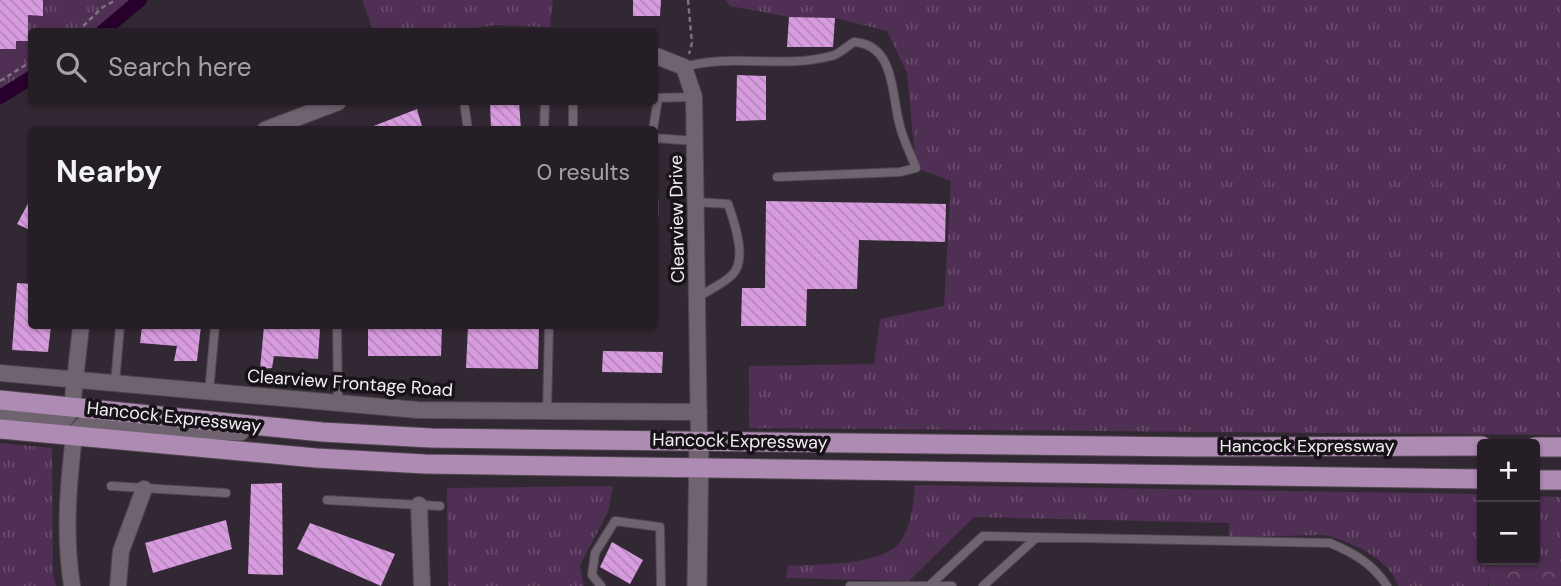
<!DOCTYPE html>
<meta charset="utf-8">
<style>
:root{--surface:#261e26;--page:#322b32;--text:#f1f3f6;--muted:#a4a2a7;--line:#423c43}
body{margin:0;font-family:"DM Sans",sans-serif;background:var(--page);color:var(--text)}
.controls{position:absolute;right:21px;bottom:21px;display:grid;overflow:hidden;border-radius:7px;box-shadow:0 2px 5px #0004}
.controls button{width:63px;height:63px;display:grid;place-items:center;padding:0;border:0;border-bottom:2px solid var(--line);background:var(--surface);color:var(--text);font:35px sans-serif}
.list{margin:0;padding:0;list-style:none}
h2{display:flex;justify-content:space-between;align-items:center;height:91px;margin:0;padding:0 28px;font-size:30px}
h2 small{font-size:23px;font-weight:400;color:var(--muted)}
.icon{flex:none;width:38px;height:38px;fill:none;stroke:currentColor;stroke-width:2;stroke-linecap:round;stroke-linejoin:round}
.map{position:relative;flex:none;width:1561px;height:586px;overflow:hidden}
.search{position:absolute;background:var(--surface);box-shadow:0 2px 5px #0004;left:28px;top:28px;width:630px;height:77px;display:flex;align-items:center;gap:18px;box-sizing:border-box;padding:0 24px;border-radius:7px;color:var(--muted);font-size:26px}
.panel{position:absolute;background:var(--surface);box-shadow:0 2px 5px #0004;left:28px;top:126px;width:630px;height:203px;border-radius:7px}
.map>svg:first-child{display:block}
.grass{fill:url(#grass-tufts)}
.park{fill:url(#park-crowns)}
.lines{fill:none;stroke-linecap:round;stroke-linejoin:round}
.canal{stroke:#27002c;stroke-width:14}
.building{fill:url(#building-back-hatch)}
.service-casing{stroke:#4f464f;stroke-width:10}
.minor-casing{stroke:#4f464f;stroke-width:18}
.tertiary-casing{stroke:#4f464f;stroke-width:21}
.secondary-casing{stroke:#4f464f;stroke-width:21}
.primary-casing{stroke:#4f464f;stroke-width:21}
.path{stroke:#7c737d;stroke-width:2.5;stroke-dasharray:5 3.5;stroke-linecap:butt}
.service{stroke:#6e636f;stroke-width:8}
.minor{stroke:#6e636f;stroke-width:16}
.tertiary{stroke:#6e636f;stroke-width:19}
.secondary{stroke:#6e636f;stroke-width:19}
.primary{stroke:#ae8bb2;stroke-width:19}
.labels{text-anchor:middle;stroke-width:7;stroke-linejoin:round;paint-order:stroke}
.street-label{font-size:18px;fill:#f5eff6;stroke:#171318}
</style>
<div class="map">
<svg width="1561" height="586" viewBox="0 0 1561 586">
<defs>
<pattern id="grass-tufts" width="24" height="20" patternUnits="userSpaceOnUse" patternTransform="scale(1.75)"><rect width="24" height="20" fill="#4f2f53"/><path d="M3 7l-1-3M5 7V3M7 7l1-3M15 17l-1-3M17 17v-4M19 17l1-3" fill="none" stroke="#694d6c"/></pattern>
<pattern id="park-crowns" width="20" height="18" patternUnits="userSpaceOnUse" patternTransform="scale(1.75)"><rect width="20" height="18" fill="#4f2f53"/><path d="M2 6a3 3 0 1 1 6 0M12 15a3 3 0 1 1 6 0" fill="none" stroke="#694d6c"/></pattern>
<pattern id="building-back-hatch" width="6" height="6" patternUnits="userSpaceOnUse" patternTransform="scale(1.75)"><rect width="6" height="6" fill="#d89bdf"/><path d="M-1 5l2 2M0 0l6 6M5-1l2 2" fill="none" stroke="#b486ba"/></pattern>
</defs>
<rect width="100%" height="100%" fill="#322833"/>
<!-- grass -->
<path class="grass" d="M0 0H140L118 21 102 31 32 32 31 76 0 95Z
M362 0H553L550 27 495 25 453 31 374 32Z
M726 0H1561V435L749 428V366L874 364 880 319 944 306 951 181 916 168 907 73 887 31 835 18 789 17 730 6Z
M0 443 52 448 53 573 56 586H0Z
M915 485 1482 494V560H1535V496L1561 497V557L1490 566 1488 586H1398C1391 559 1348 540 1323 535L1229 537V523L974 517 909 581 786 578 788 566C816 564 881 566 899 543 912 527 913 505 915 485Z
M613 486 608 512 580 565 584 586H448L447 488Z"/>
<!-- park -->
<path class="park" d="M1561 557V586H1489V566Z"/>
<g class="lines">
<!-- canal -->
<path class="canal" d="M102 32 140 0
M0 97 32 77"/>
</g>
<!-- building -->
<path class="building" d="M0 0H43V16L28 15V41H16V49H0Z
M633 0H661L660 16H633Z
M789 17 835 18 833 47H787Z
M737 75 766 76V120L736 121Z
M490 102H519L521 130H491Z
M417 109 423 130H367L366 129Z
M32 196V231L17 224Z
M766 201 946 204 945 242 859 240 857 289H807L806 326H741L742 288H765Z
M17 283 32 284V326H51L48 352 12 350Z
M142 326H201L197 361H174L177 346 140 343Z
M264 326 320 329 318 359 274 356 272 368 260 369Z
M368 326H442L441 356H368Z
M468 326H539L538 369 466 368Z
M603 351 663 352 662 373 602 372Z
M282 483 283 575 248 574 251 484Z
M226 520 232 549 153 573 145 543Z
M310 523 395 554 381 586 297 549Z
M612 542 643 560 630 584 600 567Z"/>
<g class="lines">
<!-- service casing -->
<g class="service-casing">
<path id="service" d="M684 67C731 53 783 69 831 56 840 54 847 46 854 42 896 45 891 95 900 126 903 140 911 154 916 168L900 172 777 177
M654 98 694 97
M464 102 468 130
M544 130 545 102
M573 130V102
M653 130 658 98
M654 138 695 141
M654 201V215
M696 202 728 204C734 221 748 260 732 275 723 284 709 290 698 297
M337 326 338 403
M115 383 120 326
M209 392 215 326
M547 411 549 326
M111 486 226 493
M327 500 440 506
M930 585 983 536 1330 543C1354 553 1373 564 1387 586
M601 586 592 575 595 553 615 521 660 527 661 586
M850 586H952
M983 586 1037 537"/>
</g>
<!-- minor casing -->
<g class="minor-casing">
<path id="minor" d="M654 55 684 67 694 97 699 441
M265 130 338 102
M0 373 418 410 699 412
M72 407 81 326
M419 505 422 586
M72 586C64 535 68 487 74 436
M118 586 121 551 144 489"/>
</g>
<!-- tertiary casing -->
<g class="tertiary-casing">
<path id="tertiary" d="M697 586 699 441"/>
</g>
<!-- secondary casing -->
<g class="secondary-casing">
<path id="secondary" d="M0 418 63 419 72 407
M74 436 84 426 94 425 240 431"/>
</g>
<!-- primary casing -->
<g class="primary-casing">
<path id="primary" d="M0 400 322 432 431 438 1196 447 1482 446
M0 429 316 458 425 464 1482 479
M1535 447H1561
M1535 480H1561"/>
</g>
<!-- path -->
<path class="path" d="M688 0 692 43 689 54
M77 32 103 7 116 0
M0 81 32 61"/>
<!-- service -->
<use href="#service" class="service"/>
<!-- minor -->
<use href="#minor" class="minor"/>
<!-- tertiary -->
<use href="#tertiary" class="tertiary"/>
<!-- secondary -->
<use href="#secondary" class="secondary"/>
<!-- primary -->
<use href="#primary" class="primary"/>
</g>
<g class="labels">
<!-- street labels -->
<g class="street-label">
<text transform="translate(677 219) rotate(-91)" y="6">Clearview Drive</text>
<text transform="translate(350 383) rotate(4)" y="6">Clearview Frontage Road</text>
<text transform="translate(174 417) rotate(6)" y="6">Hancock Expressway</text>
<text transform="translate(740 441) rotate(1)" y="6">Hancock Expressway</text>
<text x="1307" y="452">Hancock Expressway</text>
</g>
</g>
</svg>
<div class="controls">
<button>+</button>
<button>−</button>
</div>
<div class="search"><svg class="icon" aria-label="search" viewBox="0 0 24 24"><circle cx="10" cy="10" r="6"/><path d="M15 15l6 6"/></svg>Search here</div>
<section class="panel">
<h2>Nearby<small>0 results</small></h2>
<ul class="list">
</ul>
</section>
</div>
